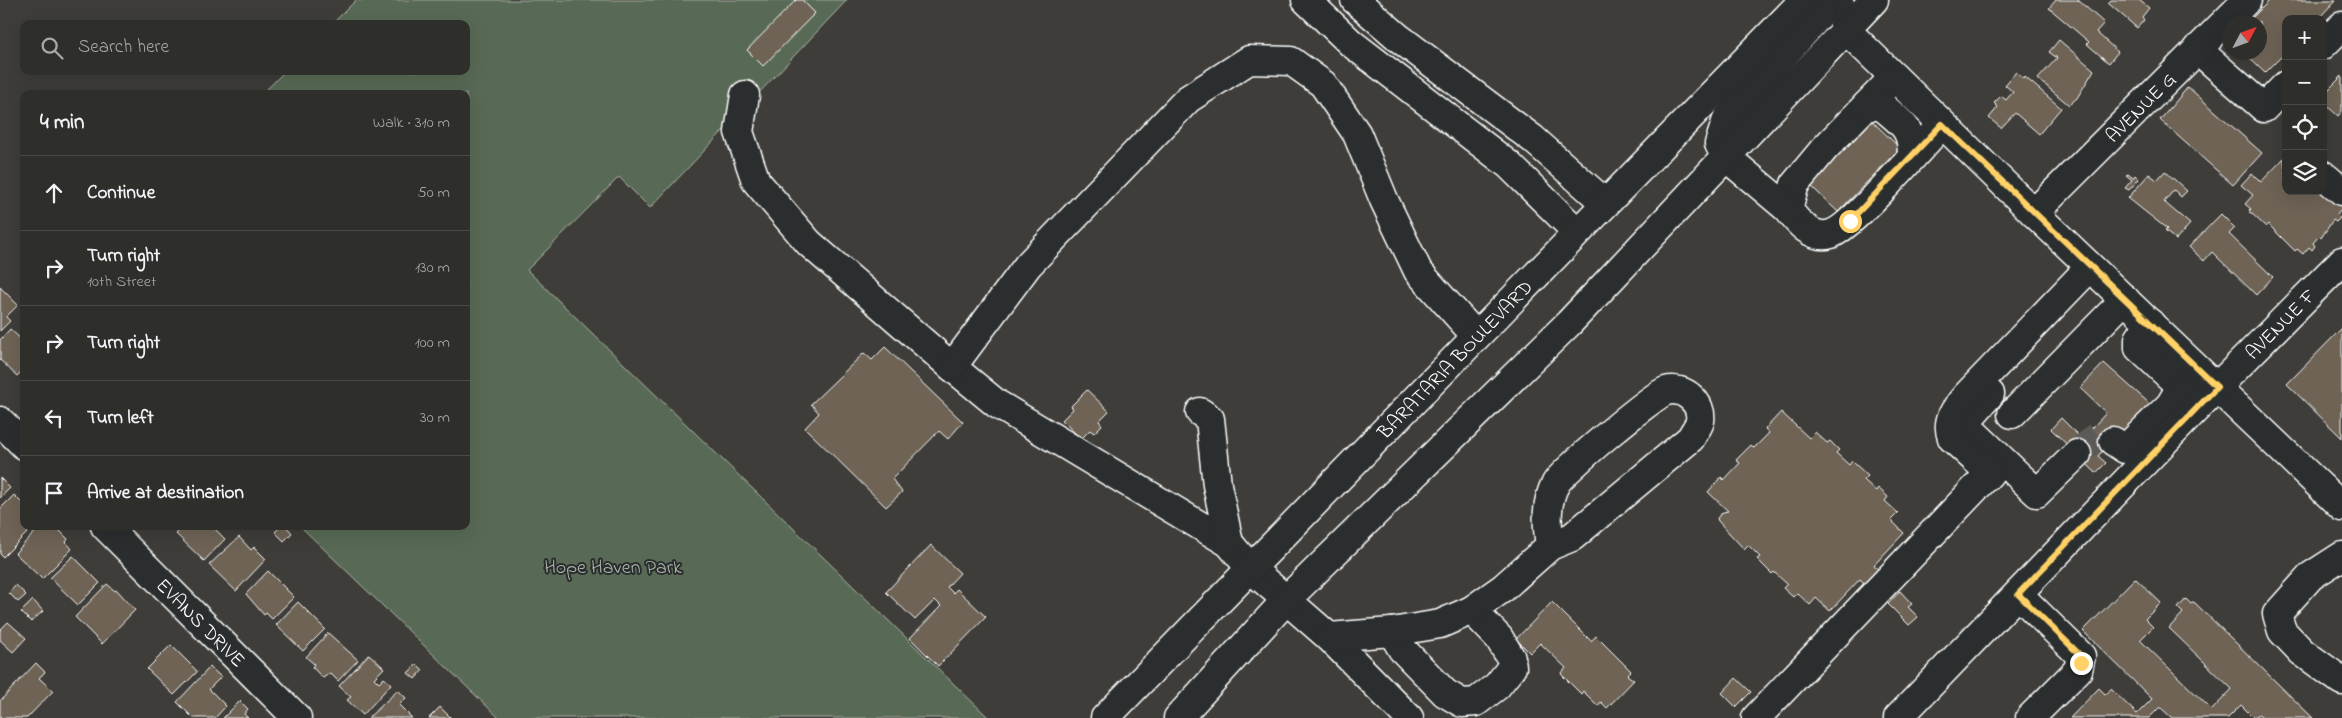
<!DOCTYPE html>
<meta charset="utf-8">
<style>
:root{--surface:#2e2e2b;--page:#3a3a37;--text:#f1f3f6;--muted:#a7a8a9;--line:#494a47}
body{margin:0;font-family:"Indie Flower",sans-serif;background:var(--page);color:var(--text)}
.controls{position:absolute;right:15px;top:15px;display:grid;overflow:hidden;border-radius:10px;box-shadow:0 5px 20px #0002}
.controls button{width:45px;height:45px;display:grid;place-items:center;padding:0;border:0;border-bottom:1px solid var(--line);background:var(--surface);color:var(--text);font:25px sans-serif}
.compass{position:absolute;left:2222px;top:15px;width:45px;height:45px;border-radius:50%;background:var(--surface);box-shadow:0 5px 20px #0002;rotate:49deg}
.stop{position:absolute;width:15px;height:15px;margin:-11px;border:4px solid #ffd166;border-radius:50%;background:#fff}
.stop.end{background:#ffd166;border-color:#fff;box-shadow:0 1px 5px #0008}
.list{margin:0;padding:0;list-style:none}
h2{display:flex;justify-content:space-between;align-items:center;height:65px;margin:0;padding:0 20px;font-size:21px}
h2 small{font-size:16px;font-weight:400;color:var(--muted)}
.list li{display:grid;grid-template-columns:32px 1fr auto;gap:15px;align-items:center;box-sizing:border-box;height:75px;padding:0 20px;border-top:1px solid var(--line)}
.list b{display:block;font-size:19px;white-space:nowrap}
.list p{margin:0;font-size:16px;white-space:nowrap;color:var(--muted)}
.list em{font-size:16px;font-style:normal;color:var(--muted)}
.icon{flex:none;width:28px;height:28px;fill:none;stroke:currentColor;stroke-width:2;stroke-linecap:round;stroke-linejoin:round}
.map{position:relative;flex:none;width:2342px;height:718px;overflow:hidden}
.search{position:absolute;background:var(--surface);box-shadow:0 5px 20px #0002;left:20px;top:20px;width:450px;height:55px;display:flex;align-items:center;gap:12px;box-sizing:border-box;padding:0 18px;border-radius:10px;color:var(--muted);font-size:19px}
.panel{position:absolute;background:var(--surface);box-shadow:0 5px 20px #0002;left:20px;top:90px;width:450px;height:440px;border-radius:10px}
.map>svg:first-child{display:block}
.green{fill:#596b54;stroke:#acb5aa}
.building{fill:#6e6354;stroke:#fff}
.lines{fill:none;stroke-linecap:round;stroke-linejoin:round}
.minor-tunnel{stroke:#5b5a57;stroke-width:28;stroke-dasharray:28 14;stroke-linecap:butt}
.minor-casing{stroke:#fff;stroke-width:31}
.major-casing{stroke:#fff;stroke-width:31}
.minor{stroke:#2a2d2e;stroke-width:28}
.major{stroke:#2a2d2e;stroke-width:28}
.route{stroke:#ffd166;stroke-width:6}
.labels{text-anchor:middle;stroke-width:4;stroke-linejoin:round;paint-order:stroke}
.street-label{font-size:20px;fill:#fff;stroke:#2a2d2e}
.park-label{font-size:20px;fill:#acb5aa;stroke:#2a2d2e}
</style>
<div class="map">
<svg width="2342" height="718" viewBox="0 0 2342 718">
<rect width="100%" height="100%" fill="#3e3d39"/>
<filter id="ink" filterUnits="userSpaceOnUse"><feTurbulence type="fractalNoise" baseFrequency=".02" numOctaves="2"/><feDisplacementMap in="SourceGraphic" scale="10" xChannelSelector="R" yChannelSelector="G"/><feConvolveMatrix kernelMatrix="1 2 1 2 8 2 1 2 1" color-interpolation-filters="sRGB"/></filter>
<g filter="url(#ink)">
<!-- green -->
<path class="green" d="M356 0H847L650 208 619 177 527 270 989 718H499L300 526H466V94H262L285 71H466V24H332Z"/>
<!-- building -->
<path class="building" d="M796 0H802L815 13 763 66 747 50Z
M2056 0H2078L2104 23 2096 32 2118 52 2109 63 2087 44 2089 42 2049 8Z
M2111 0H2139L2149 8 2142 17 2144 20 2137 28 2108 3Z
M2270 0H2336L2318 19H2286V52L2265 73 2243 52H2260V22H2248Z
M2059 40 2094 70 2077 98 2069 105 2038 79 2057 58 2049 52Z
M2016 72 2024 79 2025 77 2061 108 2039 134 2015 113 2001 128 1989 118 1998 107 1994 103 2001 96 2006 100 2013 92 2005 85Z
M2342 76V111L2338 116 2323 102V95Z
M2188 87 2262 153 2233 185 2160 120Z
M1872 121 1900 148 1838 212 1810 185Z
M2284 158 2286 191H2323L2339 202 2338 204 2342 208 2337 215 2340 218 2336 222 2333 220 2321 238 2319 236 2313 243 2315 246 2312 250 2309 247 2303 254 2297 249 2295 251 2268 224 2266 227 2249 211 2251 209 2245 204 2253 195 2241 185 2252 173 2261 182Z
M2165 171 2187 191 2181 197 2174 190 2164 202 2190 224 2176 240 2165 231 2167 229 2128 198 2149 174 2157 180Z
M2128 174 2133 178 2135 175 2139 179 2129 190 2125 188 2132 180 2126 175Z
M2221 214 2235 228 2229 234 2273 277 2256 295 2212 252 2204 261 2189 247Z
M0 287 18 305 6 317 10 321 0 331Z
M2342 328V438L2287 384Z
M10 329 22 340 24 338V369L17 376 0 360V340Z
M885 347 963 422 948 439 939 431 892 479 902 492 886 507 805 428 819 413 811 404 864 353 872 360Z
M2104 363 2150 404 2148 406 2154 412 2130 437 2123 430 2098 456 2106 463 2096 473 2051 429 2061 418 2082 439 2106 413 2080 388Z
M1087 390 1109 411 1099 421 1102 425 1094 433 1090 430 1081 439 1062 420 1073 409 1071 406Z
M1781 412 1809 438 1815 432 1827 443 1830 441 1839 450 1836 453 1849 465 1852 461 1868 476 1864 480 1876 491 1878 488 1888 497 1885 501 1898 513 1891 520 1904 533 1874 565 1879 570 1865 584 1860 579 1830 611 1816 598 1810 605 1797 593 1793 597 1783 588 1787 584 1774 572 1772 574 1757 559 1760 557 1748 545 1744 549 1718 521 1717 518 1723 512 1728 511 1708 492 1721 477 1724 480 1740 463 1736 460 1751 445 1754 448 1769 433 1765 429Z
M0 478 10 488 0 498Z
M14 495 24 505V526H34L3 557 0 554V509Z
M41 526H59L57 528 68 539 66 542 72 549 42 579 15 553Z
M184 526H212L225 539 204 561 176 534Z
M281 526H286L292 533 284 541 275 532Z
M239 537 251 550 254 547 266 559 236 591 209 565Z
M931 545 960 573 947 587 953 593 957 589 986 617 938 666 910 638 941 606 935 600 915 620 886 592Z
M73 556 100 583 78 605 50 578Z
M268 571 294 597 272 619 266 613 264 615 246 594Z
M2135 578 2161 603 2145 619 2153 627 2140 640 2212 710 2232 689 2169 628 2183 613 2178 608 2186 599 2191 604 2194 602 2313 718H2262L2259 715 2254 718 2241 705 2228 718H2172L2160 707 2149 718H2070L2099 688 2105 694 2111 689 2137 714 2152 699 2083 631Z
M107 584 115 591 117 590 135 610 102 644 75 617Z
M16 585 26 595 18 602 9 593Z
M1900 591 1912 604 1908 607 1918 617 1909 625 1888 604Z
M33 600 43 611 31 622 21 612Z
M298 602 325 629 303 651 276 625Z
M1552 602 1591 641 1596 636 1631 671 1627 675 1634 680 1607 708 1601 702 1598 706 1583 691 1581 694 1561 674 1566 668 1540 643 1530 653 1516 639Z
M8 622 26 638 13 652 0 640V630Z
M328 633 358 660 338 681 330 673 323 678 312 667 314 664 306 657Z
M171 645 196 670 197 672 174 695 147 669Z
M369 654 384 668 374 678 379 683 384 678 391 684 363 715 347 700 351 697 339 686Z
M36 663 45 672 39 678 53 691 27 718H2L0 716V701Z
M417 664 423 670 415 679 408 673Z
M210 667 221 677 209 689 226 706 215 718H193L177 702Z
M1736 678 1751 692 1736 707 1722 693Z
M398 690 406 698 399 705 412 718H368Z
M240 701 248 709 244 714 248 718H223Z
M440 707 451 718H429Z"/>
<g class="lines">
<!-- minor-tunnel -->
<path class="minor-tunnel" d="M2077 454 2099 434 2113 441"/>
<!-- minor casing -->
<g class="minor-casing">
<g id="minor">
<path d="M1306 0 1351 43 1509 165 1577 232"/>
<path d="M1355 0 1399 38 1533 139 1605 203"/>
<path d="M1845 29 2034 213 2342 507"/>
<path d="M2323 45 2342 26"/>
<path d="M2197 49 2264 108 2286 85"/>
<path d="M1894 77 1824 149 1795 184 1788 209C1797 222 1813 240 1831 234 1850 229 1924 144 1942 124"/>
<path d="M745 95 739 132 756 181 809 243 952 367 997 404 1229 543 1250 568 1329 637 1409 718"/>
<path d="M1866 106H1882C1903 125 1912 127 1912 156"/>
<path d="M1726 157 1788 209"/>
<path d="M2323 175 2342 191"/>
<path id="s1" d="M2034 213 2247 0"/>
<path d="M2150 323 2139 339V348L2181 387 2198 370"/>
<path d="M952 367 1028 265 1188 99 1249 60 1291 61 1323 84 1357 134 1384 200 1418 271 1476 336"/>
<path d="M1990 394 1969 418 1972 431 2037 493 2077 454"/>
<path d="M1200 412 1210 419 1217 485 1229 543"/>
<path d="M2012 414 2125 299"/>
<path d="M0 421 24 445"/>
<path d="M2113 441 2125 449 2170 405 2181 387"/>
<path id="s2" d="M105 526 297 718"/>
<path d="M2342 556 2311 576 2277 614 2282 631 2302 652 2342 681"/>
<path d="M2018 594 2081 656 2078 670 2030 718"/>
<path d="M1392 632 1402 649 1445 693 1462 703 1476 702 1497 686 1512 667 1511 658 1499 638 1472 610"/>
<path d="M1329 637 1392 632 1440 624 1472 610 1503 588 1550 546 1572 537 1691 438C1693 433 1699 426 1700 421 1703 403 1684 386 1666 391 1653 395 1563 471 1556 483 1545 502 1547 525 1550 546"/>
<path d="M1756 718 1990 473 1952 438C1945 420 1956 408 1967 395L2090 267"/>
<path id="s3" d="M1898 718 2217 387 2342 261"/>
</g>
</g>
<!-- major casing -->
<g class="major-casing">
<g id="major">
<path d="M1839 0 1845 29"/>
<path d="M1726 157 1719 144 1727 119 1817 18 1820 10 1815 0"/>
<path id="s4" d="M1105 718 1804 0"/>
<path d="M1178 718 1287 599 1569 323 1874 0"/>
</g>
</g>
<!-- minor -->
<use href="#minor" class="minor"/>
<!-- major -->
<use href="#major" class="major"/>
</g>
</g>
<g class="lines" filter="url(#ink)">
<!-- route -->
<path class="route" d="M1850 221 1942 124 2217 387 2018 594 2081 656V663"/>
</g>
<g class="labels">
<!-- street labels -->
<g class="street-label">
<text dy="7" stroke="none"><textPath href="#s1" startOffset="150">AVENUE G</textPath></text>
<text dy="7" stroke="none"><textPath href="#s3" startOffset="549">AVENUE F</textPath></text>
<text dy="7" stroke="none"><textPath href="#s4" startOffset="501">BARATARIA BOULEVARD</textPath></text>
<text dy="7" stroke="none"><textPath href="#s2" startOffset="136">EVANS DRIVE</textPath></text>
</g>
<!-- park labels -->
<g class="park-label">
<text x="613" y="573">Hope Haven Park</text>
</g>
</g>
</svg>
<div class="controls">
<button>+</button>
<button>−</button>
<button><svg class="icon" aria-label="locate" viewBox="0 0 24 24"><circle cx="12" cy="12" r="6"/><path d="M12 2v4M12 18v4M2 12h4M18 12h4"/></svg></button>
<button><svg class="icon" aria-label="layers" viewBox="0 0 24 24"><path d="M12 4l9 5-9 5-9-5zM3 14l9 5 9-5"/></svg></button>
</div>
<svg class="compass" viewBox="-18 -18 36 36"><path d="M0-13l5 13h-10z" fill="#e53935"/><path d="M0 13l5-13h-10z" fill="#a7a8a9"/></svg>
<div class="stop" style="left:1850px;top:221px"></div>
<div class="stop end" style="left:2081px;top:663px"></div>
<div class="search"><svg class="icon" aria-label="search" viewBox="0 0 24 24"><circle cx="10" cy="10" r="6"/><path d="M15 15l6 6"/></svg>Search here</div>
<section class="panel">
<h2>4 min<small>Walk · 310 m</small></h2>
<ul class="list">
<li><svg class="icon" aria-label="ahead" viewBox="0 0 24 24"><path d="M12 20V5M6 11l6-6 6 6"/></svg><div><b>Continue</b></div><em>50 m</em></li>
<li><svg class="icon" aria-label="right" viewBox="0 0 24 24"><path d="M7 20v-9h11M14 6l5 5-5 5"/></svg><div><b>Turn right</b><p>10th Street</p></div><em>130 m</em></li>
<li><svg class="icon" aria-label="right" viewBox="0 0 24 24"><path d="M7 20v-9h11M14 6l5 5-5 5"/></svg><div><b>Turn right</b></div><em>100 m</em></li>
<li><svg class="icon" aria-label="left" viewBox="0 0 24 24"><path d="M17 20v-9H6M10 6l-5 5 5 5"/></svg><div><b>Turn left</b></div><em>30 m</em></li>
<li><svg class="icon" aria-label="arrive" viewBox="0 0 24 24"><path d="M6 21V4h12l-3 4 3 4H6"/></svg><div><b>Arrive at destination</b></div></li>
</ul>
</section>
</div>
